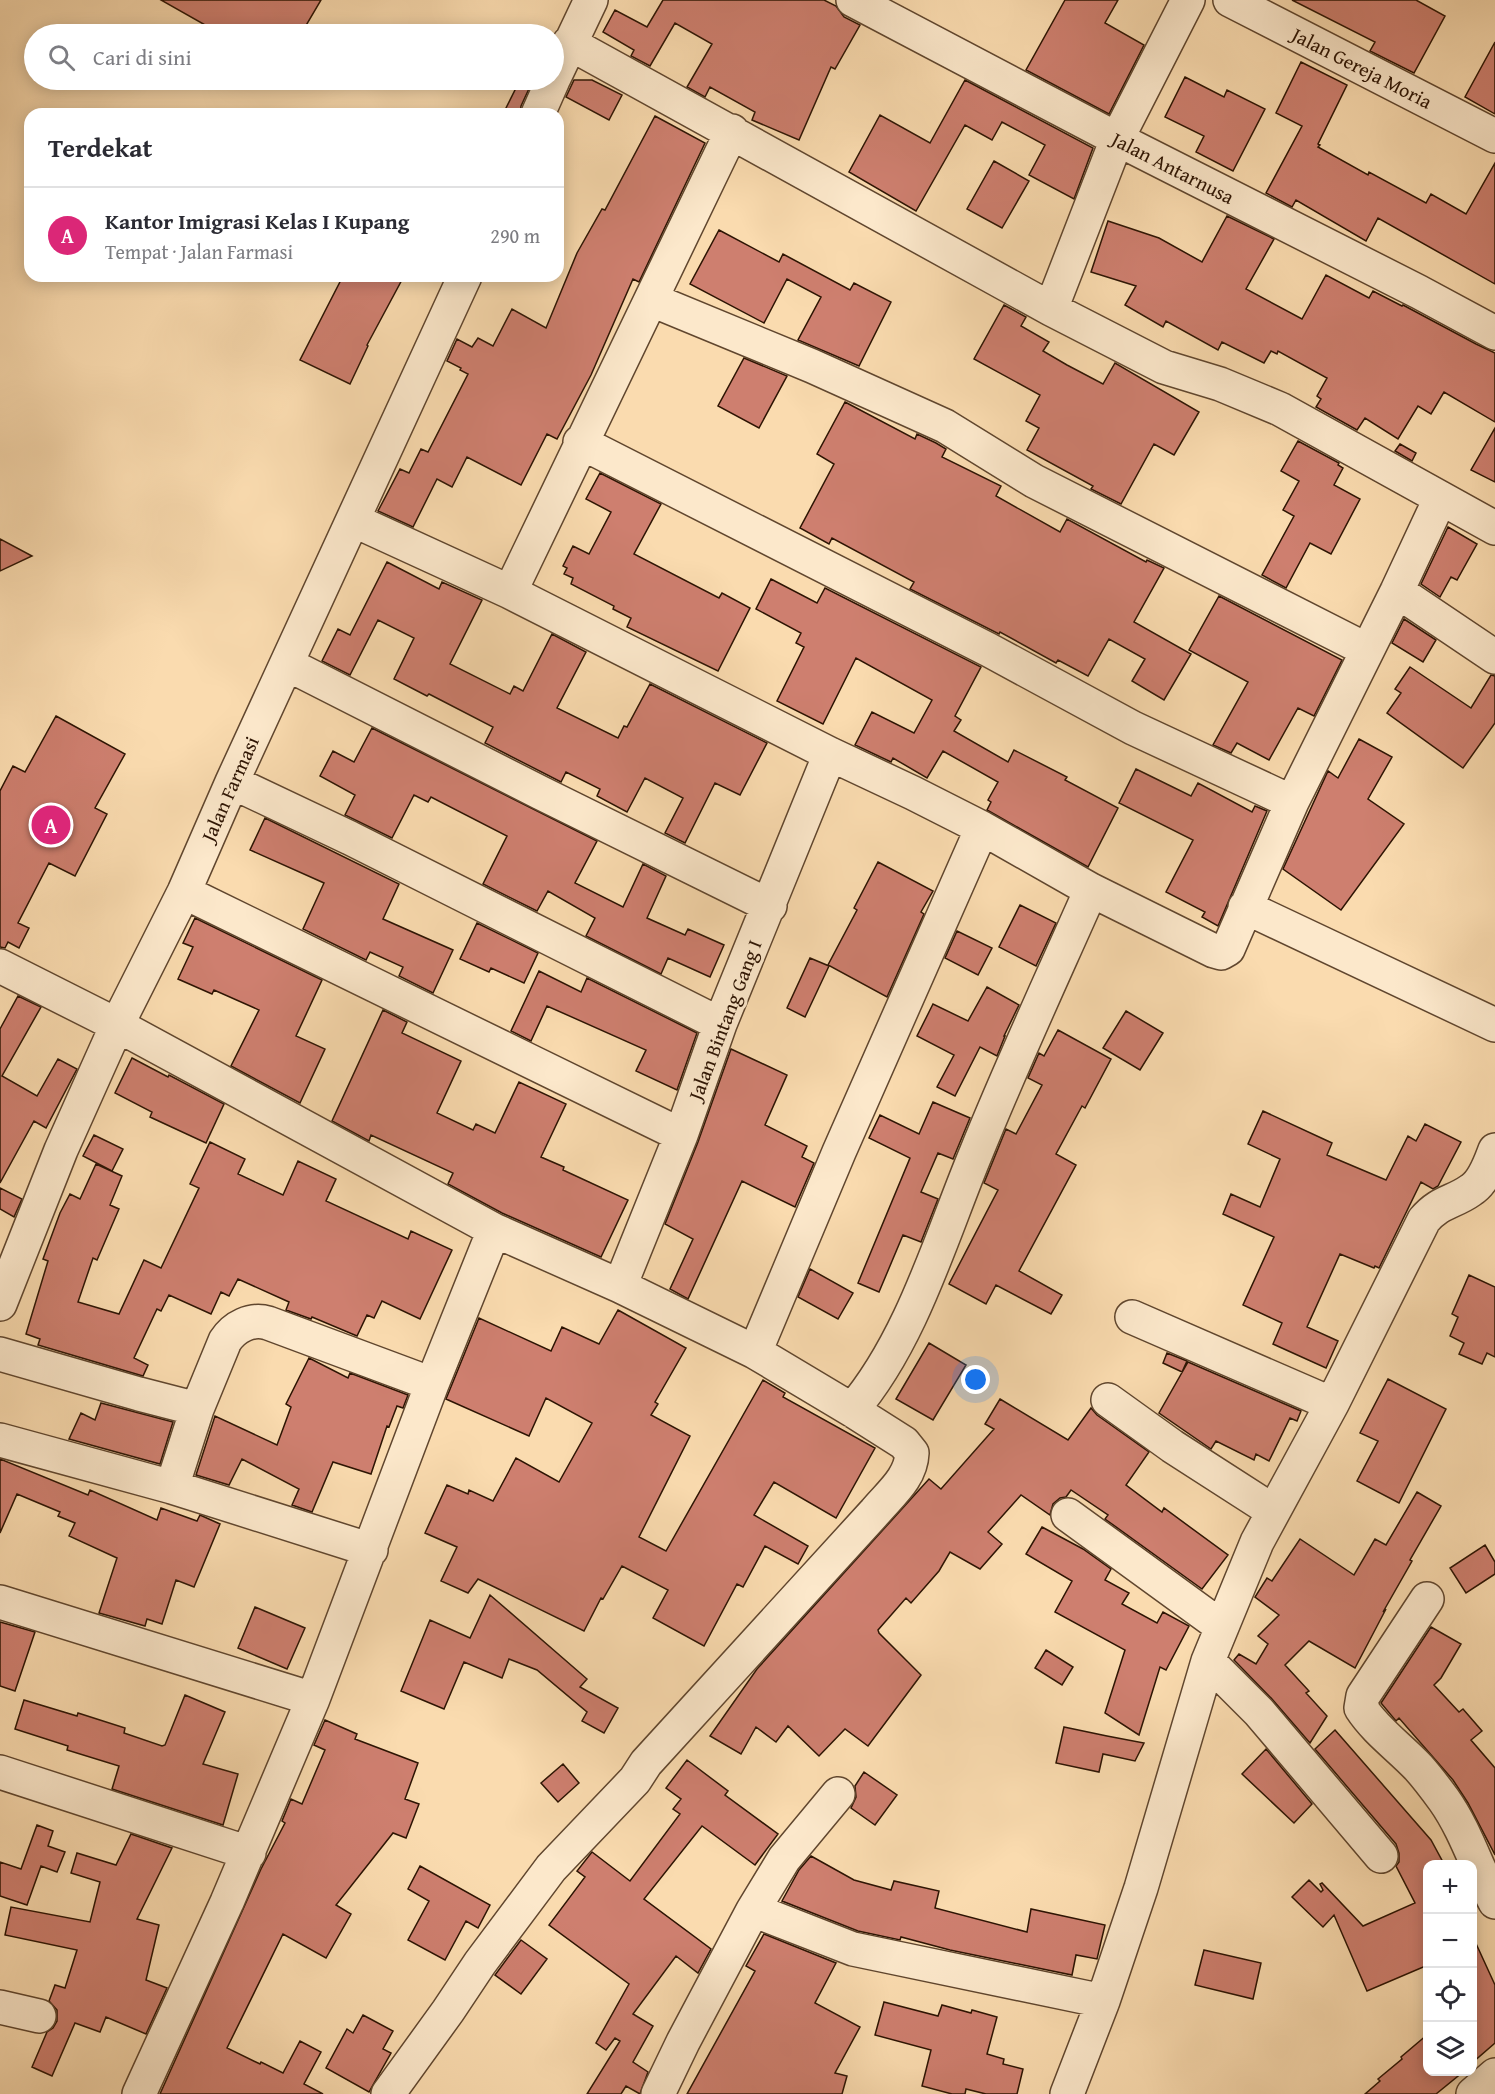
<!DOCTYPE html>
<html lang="id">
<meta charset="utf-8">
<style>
:root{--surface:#fff;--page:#f2f2f3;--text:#2b2b33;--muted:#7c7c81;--line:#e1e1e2;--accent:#db2777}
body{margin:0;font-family:"Gentium Book Plus",serif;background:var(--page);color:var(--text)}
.controls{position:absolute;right:18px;bottom:18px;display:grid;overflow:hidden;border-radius:12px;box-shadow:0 3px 15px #0003}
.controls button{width:54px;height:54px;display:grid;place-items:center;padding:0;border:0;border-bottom:2px solid var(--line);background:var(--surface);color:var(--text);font:30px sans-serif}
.you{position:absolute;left:976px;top:1380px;width:21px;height:21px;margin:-15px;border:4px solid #fff;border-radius:50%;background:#1a73e8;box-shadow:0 0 0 9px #1a73e833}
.badge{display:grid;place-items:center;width:39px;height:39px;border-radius:50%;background:var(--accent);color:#fff;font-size:20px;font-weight:700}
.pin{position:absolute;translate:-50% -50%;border:3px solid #fff;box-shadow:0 2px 6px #0006}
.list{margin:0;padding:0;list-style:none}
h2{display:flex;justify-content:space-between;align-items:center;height:78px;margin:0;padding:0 24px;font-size:26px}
h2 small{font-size:20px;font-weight:400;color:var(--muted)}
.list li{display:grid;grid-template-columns:39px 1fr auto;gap:18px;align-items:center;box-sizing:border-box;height:96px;padding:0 24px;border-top:2px solid var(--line)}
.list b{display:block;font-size:22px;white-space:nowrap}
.list p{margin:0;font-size:20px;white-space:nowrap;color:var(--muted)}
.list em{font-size:20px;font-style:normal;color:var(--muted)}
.icon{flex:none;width:33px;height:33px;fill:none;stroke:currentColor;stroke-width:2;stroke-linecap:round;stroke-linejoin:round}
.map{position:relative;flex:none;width:1495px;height:2094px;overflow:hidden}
.search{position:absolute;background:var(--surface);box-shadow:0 3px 15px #0003;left:24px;top:24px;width:540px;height:66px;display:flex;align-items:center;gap:15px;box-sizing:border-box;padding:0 21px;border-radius:33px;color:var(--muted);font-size:22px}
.panel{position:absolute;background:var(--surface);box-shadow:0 3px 15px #0003;left:24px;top:108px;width:540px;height:174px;border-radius:18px}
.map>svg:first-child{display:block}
.building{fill:#ce7f6f;stroke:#2d1403;stroke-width:1.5}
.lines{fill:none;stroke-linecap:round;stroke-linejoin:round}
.minor-casing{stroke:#60462e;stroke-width:36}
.minor{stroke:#fce8cb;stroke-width:33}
.labels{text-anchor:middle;stroke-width:6;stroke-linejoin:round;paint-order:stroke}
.street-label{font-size:20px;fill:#2d1403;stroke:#fce8cb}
</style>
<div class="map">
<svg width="1495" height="2094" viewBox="0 0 1495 2094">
<rect width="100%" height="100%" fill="#fadbaf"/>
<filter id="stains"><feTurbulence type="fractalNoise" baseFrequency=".00333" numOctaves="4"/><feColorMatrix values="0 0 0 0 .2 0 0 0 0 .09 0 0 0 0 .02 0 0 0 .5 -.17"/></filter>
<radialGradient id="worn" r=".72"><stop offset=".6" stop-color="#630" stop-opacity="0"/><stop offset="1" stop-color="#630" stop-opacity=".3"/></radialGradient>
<!-- building -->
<path class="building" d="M161 0H321L301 34H221Z
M663 0H824L836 6 844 17 860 25 835 69 831 67 799 140 752 120 755 112 710 87 705 97 687 87 712 44 675 23 650 66 631 56 634 50 603 32 615 10 647 27Z
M1065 0H1118L1105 23 1144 45 1109 114 1026 70Z
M1292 0H1416L1445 16 1414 73 1370 51 1375 42Z
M1495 42V114L1465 97Z
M1301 62 1347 85 1318 144 1320 145 1318 147 1368 175 1369 172 1426 203 1431 194 1466 214 1495 163V284L1378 218 1366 241 1296 200 1292 207 1266 193 1302 126 1276 113Z
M1185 77 1224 97 1227 90 1265 109 1233 171 1196 152 1204 136 1165 117Z
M520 80H533L521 106 520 114H503Z
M574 80H592L622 95 609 120 566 97Z
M965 80 1093 148 1074 199 1029 175 1045 145 1002 122 992 140 965 125 916 211 849 172 880 115 930 143Z
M655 116 705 143 639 282 633 279 591 375 557 439 547 434 521 485 467 457 452 487 437 479 413 527 378 511 400 469 409 473 421 449 428 452 468 374 460 370 461 368 447 361 457 339 472 347 478 338 493 346 512 309 546 328 577 253 602 209 605 210Z
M994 161 1029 181 1002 228 967 209Z
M1227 216 1274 239 1246 289 1302 319 1326 275 1369 298 1373 291 1402 306 1403 305 1476 344 1495 353V422L1444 392 1431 414 1418 406 1398 439 1365 418 1357 430 1316 407 1321 399 1317 396 1327 378 1278 351 1277 354 1271 351 1264 363 1222 342 1218 350 1166 321 1163 327 1125 305 1136 286 1091 272 1108 221 1159 238 1202 262Z
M719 230 779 262 783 254 850 290 854 283 891 302 859 366 798 340 821 297 787 279 764 323 690 284Z
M343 276H404L367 345 368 346 350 384 300 360Z
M1004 305 1026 317 1021 326 1049 342 1043 351 1067 365 1103 384 1115 363 1199 412 1174 455 1154 444 1121 504 1091 489 1093 486 1027 450 1039 428 1026 421 1040 395 974 359Z
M744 358 787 376 759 428 718 406Z
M845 402 915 439 917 434 936 443 946 449 942 457 1001 486 996 496 1060 532 1067 519 1146 562 1147 560 1164 568 1134 622 1191 654 1164 700 1132 681 1145 659 1109 639 1088 676 1058 660 1056 663 1000 632 999 634 910 589 914 582 832 538 829 544 800 528 834 464 817 454Z
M1495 428V482L1471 470Z
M1298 441 1339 463 1338 465 1343 468 1334 485 1360 499 1331 554 1310 543 1286 588 1262 575 1294 516 1283 510 1299 481 1281 471Z
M1400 444 1416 453 1412 461 1395 451Z
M600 473 661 504 634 554 719 598 722 593 750 608 718 671 627 627 631 618 613 609 614 606 571 584 573 578 564 574 567 568 563 566 573 546 589 554 611 512 586 499Z
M1448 527 1477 544 1457 580 1451 577 1440 597 1421 584Z
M0 539 32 556 0 571Z
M387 562 439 589 442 582 482 600 450 664 510 694 514 686 523 691 552 634 586 652 557 708 618 738 624 726 627 727 650 684 767 743 740 795 715 783 685 843 665 833 683 798 645 778 627 812 597 796 600 789 566 772 561 782 485 743 493 727 429 694 427 696 394 679 414 638 378 620 350 675 322 661 338 629 350 635Z
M771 579 817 603 825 588 981 667 955 716 961 720 954 731 1008 762 1014 750 1067 777 1065 780 1118 808 1088 867 987 810 991 802 988 800 998 782 943 751 927 778 893 758 891 762 855 745 872 712 914 733 932 700 856 658 823 724 777 701 804 647 796 643 801 633 756 609Z
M1219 596 1342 660 1314 716 1298 708 1269 760 1237 743 1231 753 1213 745 1248 682 1189 650Z
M1404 619 1436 640 1423 662 1392 643Z
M1410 667 1471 708 1491 675 1495 676V723L1463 768 1387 713 1401 693 1395 689Z
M56 716 125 754 95 808 107 814 75 876 49 863 18 923 29 928 19 948 8 942 5 948 0 947V791L13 766 25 772Z
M372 728 597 841 575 883 623 907 643 864 666 876 647 918 685 935 688 929 724 945 710 977 668 958 661 974 586 936 595 918 548 891 537 911 483 884 507 836 431 797 428 802 414 795 392 838 345 815 355 795 320 776 333 751 354 762Z
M1359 739 1392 757 1368 799 1404 824 1341 910 1283 869 1328 771 1338 778Z
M1136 769 1191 796 1198 783 1252 812 1255 806 1267 811 1218 926 1202 917 1205 912 1166 892 1193 840 1119 803Z
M265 818 399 884 383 919 453 950 433 993 399 976 403 967 370 952 366 960 303 929 324 883 250 850Z
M878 862 933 891 921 912 924 914 887 997 828 965 857 910 854 908Z
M1020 905 1056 923 1036 966 999 947Z
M195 918 322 980 296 1036 325 1049 300 1103 231 1066 259 1010 214 990 212 994 178 979 193 947 183 943Z
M477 923 538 953 524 983 491 968 489 972 460 959Z
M957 931 992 948 978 975 945 958Z
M810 958 829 966 805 1017 787 1008Z
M539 971 581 992 587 978 697 1033 677 1090 636 1071 646 1050 547 1006 531 1041 511 1031Z
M987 987 1019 1005 1004 1036H1005L997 1056 980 1047 955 1096 937 1087 954 1055 917 1036 933 1004 968 1021Z
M18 996 41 1007 2 1076 37 1096 58 1059 77 1069 46 1128 34 1121 0 1183V1029Z
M383 1010 407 1022 402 1033 461 1061 437 1113 473 1130 476 1124 495 1133 519 1082 566 1104 541 1157 564 1167 563 1170 628 1200 601 1257 502 1213 448 1184 453 1173 371 1135 369 1141 332 1121Z
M1126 1011 1163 1033 1140 1070 1103 1048Z
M1058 1030 1111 1059 1085 1108 1082 1106 1056 1154 1076 1165 1019 1271 1062 1295 1051 1314 996 1285 986 1304 949 1284 998 1190 984 1183 1006 1129 1016 1134 1042 1085 1028 1078 1039 1053 1044 1056Z
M731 1049 787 1075 765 1125 807 1146 802 1157 814 1163 795 1207 742 1181 688 1299 670 1289 693 1239 665 1224 698 1142Z
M132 1058 168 1077 169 1075 224 1104 206 1143 150 1117 152 1112 115 1093Z
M933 1102 970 1118 953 1159 938 1153 921 1192 938 1199 921 1242 903 1235 879 1292 858 1283 910 1158 869 1138 880 1115 919 1134Z
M1263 1111 1332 1143 1327 1155 1386 1180 1408 1136 1416 1141 1425 1124 1461 1142 1438 1186 1433 1189 1421 1182 1379 1268 1375 1266 1374 1268 1340 1254 1307 1327 1338 1341 1326 1368 1273 1344 1282 1323 1243 1305 1274 1237 1223 1214 1231 1194 1260 1207 1280 1159 1248 1144Z
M94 1135 123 1149 112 1171 83 1156Z
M210 1142 245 1159 238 1174 283 1195 298 1161 336 1179 326 1201 408 1239 411 1231 452 1250 420 1319 382 1301 374 1318 367 1315 357 1336 312 1317 311 1319 286 1310 289 1302 238 1279 229 1296 221 1292 211 1314 169 1295 161 1311 157 1309 134 1358 148 1365 143 1376 38 1345 40 1339 26 1334 48 1261 43 1259 60 1213 70 1194 80 1199 96 1164 122 1176 110 1205 119 1209 97 1260 93 1258 78 1302 119 1314 144 1260 161 1268 199 1188 190 1184Z
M0 1188 22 1199 14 1217 0 1209Z
M810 1269 853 1293 838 1319 798 1297Z
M1469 1275 1495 1287V1357L1487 1353 1482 1364 1459 1354 1464 1343 1450 1336 1458 1317 1452 1314Z
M618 1310 686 1348 655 1402 658 1404 651 1415 690 1436 639 1537 666 1551 763 1380 785 1393 783 1397 875 1448 836 1518 774 1482 754 1515 808 1546 798 1564 765 1546 743 1587 737 1584 704 1646 653 1618 668 1590 622 1566 603 1599 601 1598 584 1631 478 1579 468 1593 441 1581 457 1547 425 1533 447 1485 468 1494 469 1490 493 1501 516 1458 559 1482 592 1423 546 1398 529 1436 446 1399 479 1318 551 1351 562 1327 599 1344Z
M929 1343 966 1365 933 1420 896 1399Z
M1167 1353 1187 1361 1182 1372 1163 1363Z
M309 1358 348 1378 350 1373 408 1395 403 1408 397 1406 389 1427 387 1426 371 1474 333 1462 312 1512 292 1505 299 1489 242 1459 229 1485 196 1475 215 1416 277 1445 291 1407 286 1404Z
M1188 1362 1301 1411 1297 1421 1290 1418 1269 1461 1256 1454 1254 1460 1216 1441 1211 1449 1159 1413Z
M1388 1379 1446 1409 1399 1503 1357 1481 1378 1441 1360 1433Z
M1000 1399 1068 1440 1091 1408 1097 1415 1149 1452 1126 1485 1162 1512 1164 1508 1228 1555 1202 1589 1105 1519 1108 1515 1071 1490 1066 1497 1060 1498 1053 1504 1050 1515 1021 1495 988 1532 1002 1544 980 1569 950 1552 939 1571 911 1603 906 1598 878 1630 879 1633 921 1675 868 1746 845 1729 819 1756 788 1726 776 1742 756 1727 741 1754 710 1736 757 1669 929 1479 941 1489 994 1429 985 1424Z
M101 1403 173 1422 160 1464 69 1439 81 1413 95 1420Z
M0 1459 88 1495 90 1490 157 1520 161 1508 197 1521 200 1515 220 1524 194 1587 176 1580 162 1624 147 1619 145 1626 99 1613 117 1558 69 1536 75 1523 58 1516 60 1512 17 1494 0 1533Z
M1417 1492 1441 1506 1410 1560 1412 1561 1383 1612 1386 1609 1355 1668 1309 1641 1285 1665 1309 1691 1306 1693 1327 1716 1310 1743 1272 1699 1234 1660 1239 1654 1256 1664 1268 1644 1258 1636 1279 1615 1255 1597 1267 1578 1272 1581 1300 1539 1354 1575 1375 1539 1386 1545Z
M1042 1527 1083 1549 1111 1569 1105 1580 1129 1593 1122 1604 1157 1623 1163 1612 1189 1626 1166 1670 1160 1667 1139 1735 1105 1713 1125 1650 1055 1612 1072 1581 1026 1554Z
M1485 1545 1495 1562V1574L1466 1593 1450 1568Z
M490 1595 587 1679 580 1687 618 1708 604 1733 582 1721 587 1712 537 1670 509 1659 502 1678 464 1662 444 1709 401 1691 430 1620 470 1638Z
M255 1607 305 1628 287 1669 238 1648Z
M0 1622 35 1632 15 1691 0 1686Z
M1431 1627 1461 1644 1441 1678 1434 1685 1459 1712 1463 1709 1482 1731 1471 1740 1495 1768V1855L1468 1803 1453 1780 1399 1718 1396 1721 1381 1703Z
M1046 1650 1073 1667 1062 1685 1035 1668Z
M185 1695 225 1712 203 1764 238 1774 223 1825 112 1789 119 1766 67 1750 68 1746 15 1729 24 1700 77 1716 78 1713 125 1728 124 1733 162 1746 165 1745Z
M325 1720 357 1734 355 1739 418 1763 405 1799 419 1804 406 1838 393 1833 336 1905 351 1914 326 1958 283 1934 227 2048 260 2064 261 2062 283 2073 300 2041 321 2052 304 2084 323 2094H160L261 1869 285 1823 282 1821 291 1799 302 1804 325 1750 314 1745Z
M1064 1727 1107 1736 1144 1743 1135 1761 1103 1754 1099 1772 1056 1763Z
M1335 1730 1431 1840 1444 1864H1428V1965L1367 1991 1334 1915 1323 1927 1292 1897 1309 1880 1321 1892 1323 1890 1320 1884 1322 1883 1363 1926 1415 1903 1396 1866 1399 1862V1853L1396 1844 1315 1749Z
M1266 1749 1312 1804 1294 1823 1242 1774Z
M687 1760 728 1791 725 1795 778 1834 755 1865 702 1826 644 1899 711 1949 698 1973 676 1956 633 2014 653 2026 633 2062 648 2072 640 2094 626 2086 621 2094H587L620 2041 615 2038 606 2050 596 2043 629 1984 549 1925 585 1877 577 1871 592 1852 630 1881 680 1814 673 1809 681 1799 666 1788Z
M563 1764 579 1783 558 1802 541 1783Z
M864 1772 897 1795 875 1825 851 1808 856 1797 855 1786Z
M37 1825 53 1831 48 1846 65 1852 57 1872 41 1866 27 1905 0 1896V1862L21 1869Z
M131 1834 172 1848 137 1919 159 1925 146 1980 167 1988 146 2034 106 2017 100 2032 75 2023 52 2076 32 2067 47 2032 53 2028 57 2021V2010L49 2001 55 1985 65 1988 77 1950 5 1935 11 1907 90 1922 100 1882 71 1873 77 1853 116 1865Z
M811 1856 854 1880 891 1890 894 1881 939 1891 935 1908 1027 1932 1031 1909 1105 1925 1097 1959 1076 1955 1072 1975 950 1950 901 1937 900 1940 858 1931 782 1901 799 1870Z
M420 1866 490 1905 478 1928 466 1921 445 1960 408 1940 429 1901 408 1889Z
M764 1934 836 1963 815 2003 860 2027 835 2073 847 2076 842 2094H687L755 1971 746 1966Z
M1473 1937 1495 1985V2043L1473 2062Z
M521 1940 547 1959 521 1994 495 1975Z
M1204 1950 1261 1963 1253 1999 1195 1985Z
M884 2002 938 2016 942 2005 971 2013 972 2010 997 2017 987 2054 1004 2059 1003 2064 1023 2069 1017 2094H986L966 2089 965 2094H952L922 2086 931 2050 875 2035Z
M363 2015 393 2031 383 2049 391 2053 369 2092 326 2068 347 2029 353 2033Z
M1428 2034V2072H1463L1436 2094H1365L1380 2081 1378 2079 1402 2059 1401 2057Z"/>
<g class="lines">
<!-- minor casing -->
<g class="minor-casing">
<path id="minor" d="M853 0 1117 139 1419 292 1495 333
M1230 0 1495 136
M569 43 1051 309 1164 367 1220 384 1280 409 1495 528
M554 78 591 0
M538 114 553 80
M652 300 812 366 945 426 1034 481 1367 650
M1051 309 1117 139 1188 0
M580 442 989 650 1133 728 1292 802 1397 591 1440 499
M353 520 510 592 830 754 913 793 982 828 1091 890 1214 951 1221 953 1228 949 1292 802
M1397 591 1495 657
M510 592 732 131
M287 664 541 793 770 906
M232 782 350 838 720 1024
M184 892 681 1135
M1245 907 1495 1025
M0 966 117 1025 494 1230 432 1384 313 1699 227 1902 139 2094
M620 1286 681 1135 720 1024 830 754
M0 1304 61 1150 117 1025 184 892 232 782 465 276
M1132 1317 1332 1404
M755 1352 839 1152 982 828
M0 1354 139 1394 197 1409
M1108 1400 1172 1446 1273 1511
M852 1410C912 1340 941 1237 976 1153 1012 1064 1052 978 1091 890
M0 1440 172 1487 371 1550
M172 1487 197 1409 225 1341C234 1327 251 1318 268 1323L432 1384
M1068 1515 1222 1627
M1427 1599 1363 1696 1361 1708C1376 1731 1399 1747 1418 1767 1427 1777 1436 1789 1444 1800 1466 1831 1477 1869 1495 1902
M0 1602 313 1699
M1208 1661 1259 1712 1381 1856
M0 1772 249 1853
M753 1910 853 1949 1103 2001
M0 2007 39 2016
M388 2094 448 2011 480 1963 551 1868 635 1780 646 1763 875 1512C890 1494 911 1478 912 1453L904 1443 852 1410 755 1352 620 1286 494 1230
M658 2094 683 2042 753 1910 784 1859 838 1794
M1067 2094 1103 2001 1141 1888 1208 1661 1257 1542 1332 1404 1424 1220C1440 1201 1453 1203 1471 1190 1484 1182 1490 1163 1495 1150
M1473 2094 1495 2075"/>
</g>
<!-- minor -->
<use href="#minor" class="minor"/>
</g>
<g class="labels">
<!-- street labels -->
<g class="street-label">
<text transform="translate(1362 68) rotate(27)" y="7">Jalan Gereja Moria</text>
<text transform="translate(1173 168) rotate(27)" y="7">Jalan Antarnusa</text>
<text transform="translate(230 789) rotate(-66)" y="7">Jalan Farmasi</text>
<text transform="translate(725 1020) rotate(-69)" y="7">Jalan Bintang Gang I</text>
</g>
</g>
<rect width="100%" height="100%" filter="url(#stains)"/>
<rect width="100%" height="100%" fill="url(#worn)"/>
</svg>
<div class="controls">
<button>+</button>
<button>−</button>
<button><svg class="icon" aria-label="locate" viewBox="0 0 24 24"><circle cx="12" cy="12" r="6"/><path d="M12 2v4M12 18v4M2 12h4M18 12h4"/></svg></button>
<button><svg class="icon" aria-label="layers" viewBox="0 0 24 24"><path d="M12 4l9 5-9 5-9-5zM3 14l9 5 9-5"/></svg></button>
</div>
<div class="you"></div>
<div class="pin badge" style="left:51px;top:825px">A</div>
<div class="search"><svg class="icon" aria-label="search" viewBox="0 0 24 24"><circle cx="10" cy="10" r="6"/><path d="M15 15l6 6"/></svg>Cari di sini</div>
<section class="panel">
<h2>Terdekat<small></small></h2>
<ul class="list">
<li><span class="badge">A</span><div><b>Kantor Imigrasi Kelas I Kupang</b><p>Tempat · Jalan Farmasi</p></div><em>290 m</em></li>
</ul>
</section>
</div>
